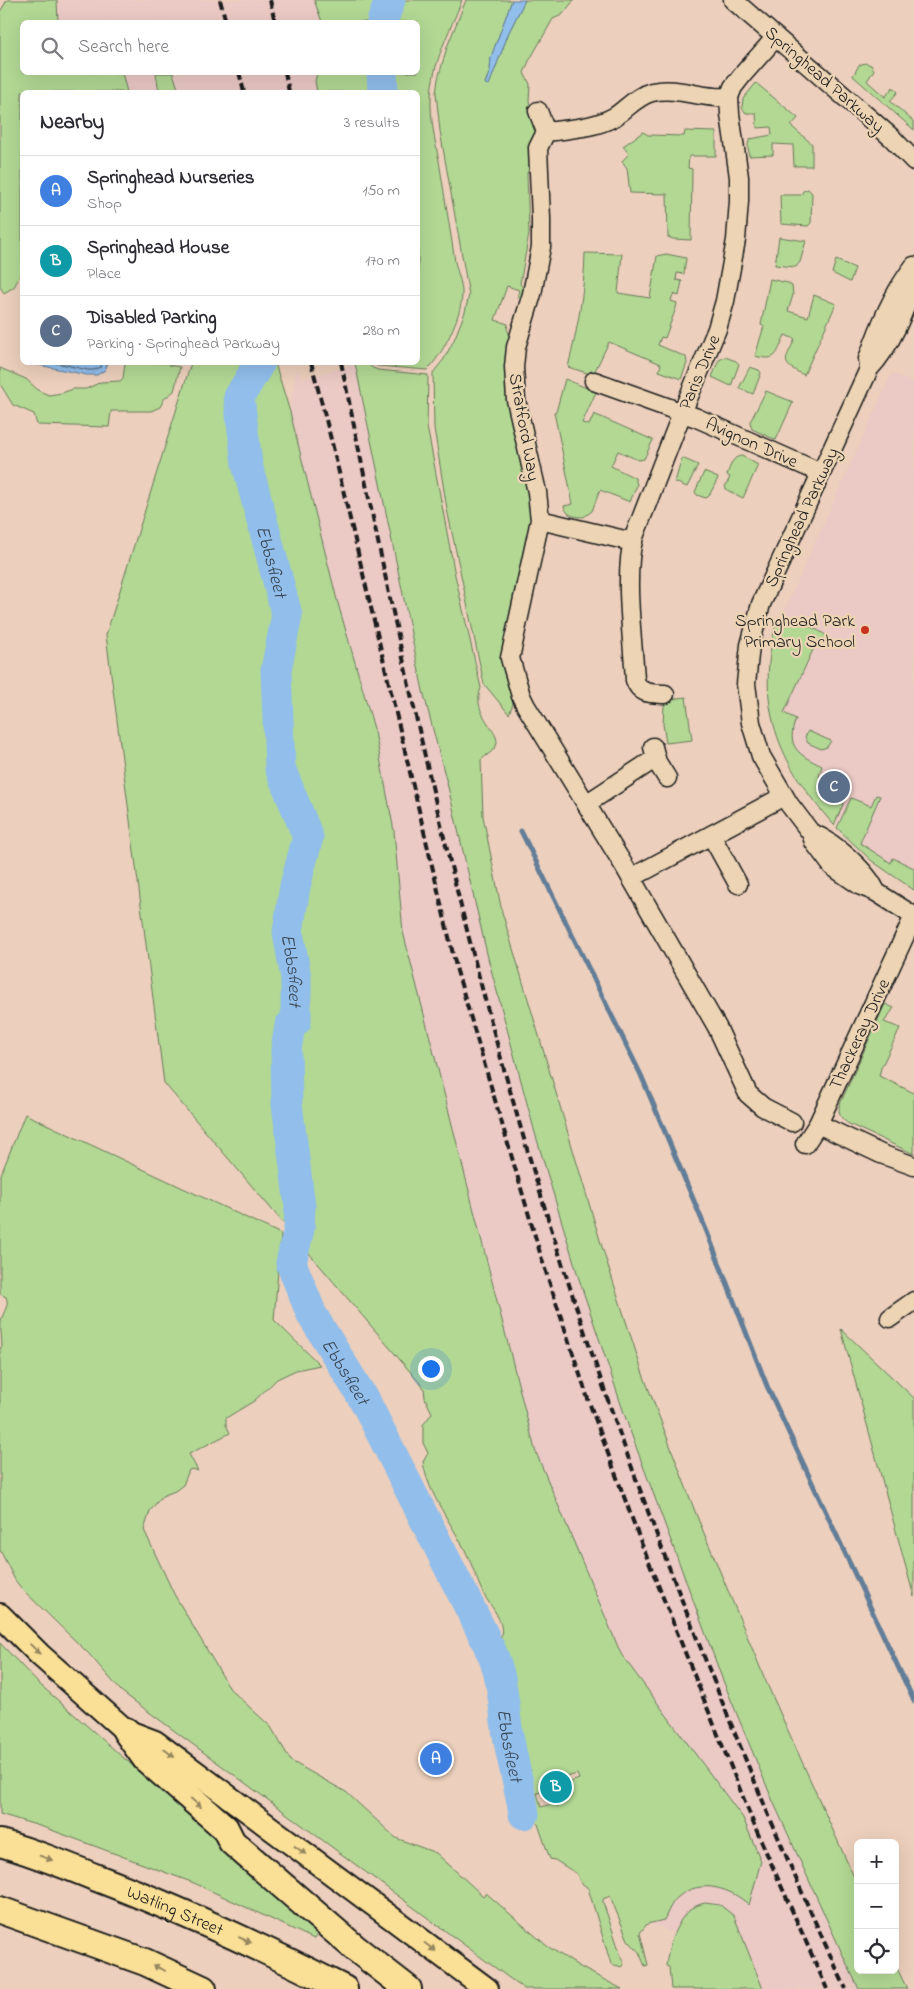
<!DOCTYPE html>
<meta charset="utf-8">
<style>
:root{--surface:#fff;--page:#f7f7f7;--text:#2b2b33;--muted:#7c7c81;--line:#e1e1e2;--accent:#c8321e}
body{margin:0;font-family:"Indie Flower",sans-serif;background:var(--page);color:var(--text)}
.controls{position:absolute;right:15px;bottom:15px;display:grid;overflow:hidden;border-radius:8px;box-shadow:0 5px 20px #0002}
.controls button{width:45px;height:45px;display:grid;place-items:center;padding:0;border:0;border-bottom:1px solid var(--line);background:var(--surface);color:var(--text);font:25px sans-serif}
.you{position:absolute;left:430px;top:1368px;width:18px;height:18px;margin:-12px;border:4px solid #fff;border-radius:50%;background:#1a73e8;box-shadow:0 0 0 8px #1a73e833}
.badge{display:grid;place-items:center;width:32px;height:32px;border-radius:50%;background:var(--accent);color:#fff;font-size:16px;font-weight:700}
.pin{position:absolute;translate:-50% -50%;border:2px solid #fff;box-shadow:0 1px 5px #0006}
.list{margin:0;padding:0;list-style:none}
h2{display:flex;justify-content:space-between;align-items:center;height:65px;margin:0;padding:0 20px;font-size:21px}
h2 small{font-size:16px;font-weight:400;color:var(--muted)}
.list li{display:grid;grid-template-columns:32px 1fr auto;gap:15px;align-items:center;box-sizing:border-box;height:70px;padding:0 20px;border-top:1px solid var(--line)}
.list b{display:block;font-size:19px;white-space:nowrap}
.list p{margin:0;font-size:16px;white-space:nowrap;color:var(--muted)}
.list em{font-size:16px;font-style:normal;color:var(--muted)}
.icon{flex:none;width:28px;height:28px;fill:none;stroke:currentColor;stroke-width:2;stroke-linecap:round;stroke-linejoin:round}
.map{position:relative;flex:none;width:914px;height:1989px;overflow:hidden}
.search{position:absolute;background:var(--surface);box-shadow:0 5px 20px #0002;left:20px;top:20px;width:400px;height:55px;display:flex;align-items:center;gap:12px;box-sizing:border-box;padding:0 18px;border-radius:8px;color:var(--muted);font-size:19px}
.panel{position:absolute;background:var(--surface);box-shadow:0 5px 20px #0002;left:20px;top:90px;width:400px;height:275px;border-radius:8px}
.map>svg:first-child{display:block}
.built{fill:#ebc9c5}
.green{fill:#b2d894;stroke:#677a58;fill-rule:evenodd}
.water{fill:#91beeb;stroke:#627d98}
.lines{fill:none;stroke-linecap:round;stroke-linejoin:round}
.shore{stroke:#4b5d6f;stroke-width:1}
.stream{stroke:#627d98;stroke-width:5}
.river{stroke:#91beeb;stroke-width:31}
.minor-casing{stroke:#1c1c1c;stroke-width:21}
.major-casing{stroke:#1c1c1c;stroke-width:26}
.highway-casing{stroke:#1c1c1c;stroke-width:30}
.minor{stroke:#ecd4b4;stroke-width:18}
.major{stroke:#fadf96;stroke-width:22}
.highway{stroke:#fadf96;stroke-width:26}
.rail{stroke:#1c1c1c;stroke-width:4;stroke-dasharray:8 4;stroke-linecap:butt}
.oneway{fill:#96875f}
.poi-dot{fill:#c8321e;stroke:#ecd4b4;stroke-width:2}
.labels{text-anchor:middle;stroke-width:4.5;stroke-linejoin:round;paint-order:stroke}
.street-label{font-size:18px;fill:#1c1c1c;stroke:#ecd4b4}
.poi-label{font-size:18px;fill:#1c1c1c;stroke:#ecd4b4;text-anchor:end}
.water-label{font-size:19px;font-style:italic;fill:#394450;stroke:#ecd4b4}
</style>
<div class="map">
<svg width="914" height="1989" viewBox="0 0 914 1989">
<rect width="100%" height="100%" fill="#eccfbc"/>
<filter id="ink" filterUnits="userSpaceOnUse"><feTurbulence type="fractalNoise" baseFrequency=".02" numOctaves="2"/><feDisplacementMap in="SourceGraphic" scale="10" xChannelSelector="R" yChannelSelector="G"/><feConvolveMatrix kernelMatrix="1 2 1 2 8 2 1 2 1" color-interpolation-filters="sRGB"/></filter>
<g filter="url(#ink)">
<!-- built -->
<path class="built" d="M57 0H323L326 22H58Z
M122 73H156L159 92H127Z
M173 73H317L320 92H179Z
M352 362 362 363 425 465 482 829 496 904 623 1330 858 1970 897 1989H673L678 1935 649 1922 621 1654 535 1450 403 932 394 831 375 732 334 590 290 412 297 367 301 380 352 365Z
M892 373 914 383V887L839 827 837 818 778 725 784 619 780 620Z"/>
<!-- green -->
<path class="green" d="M7 0H57L58 22H22V72L122 73 127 92H22V272L14 287 4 293 0 287V12Z
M314 0H462C450 31 432 63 431 97 430 118 435 141 439 161 444 192 449 224 454 255 455 269 463 282 462 296 461 317 442 356 427 370L378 366 371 363 418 362V92H317L315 81 317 73 418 72V22H322Z
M466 0H512L491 57 490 71 485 83 489 85 509 32 525 0H574L562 15 553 19 529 61 524 73 530 84 529 101 537 131 531 167 527 173 529 234 520 284 526 291 524 295 517 298 519 290 507 286 495 320 508 324 507 329 512 339 532 518 503 648 504 673 515 699 509 714 484 684 447 509 434 428 433 373 444 359 454 340 465 312 469 295 440 131 436 93 438 79 447 47Z
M865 63 871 65 874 70 867 81 885 97 893 87 898 92 890 101 914 122V130L853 76 859 65Z
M156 73H173L179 92H159Z
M756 83 798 118 791 126 812 144V166H794L793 145 773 144V155L749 156 748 144 750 139 772 135 771 127 757 128 756 113H746L742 108 743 99Z
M685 131 716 132V156H689L688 168 692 169 691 240 673 239 668 237 667 194 630 193 627 168 622 161 629 154 623 146 643 132 648 135 684 136Z
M808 189 812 193 811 223 808 226 781 224 780 195H801L803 191Z
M779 237 806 241 800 262 796 267 775 265Z
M585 253 622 254 618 293 650 298 657 256 666 254 686 258 684 274 677 273 676 280 682 281 679 296 673 294 671 301 677 303 676 308 665 338 661 337 658 345 686 357 687 363 681 379 659 371 661 364 609 342 593 375 568 367C578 327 584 294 585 253Z
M836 260 855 268 850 282 832 273Z
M770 279 788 283 792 286 793 295 788 311 808 317 814 295 836 304 804 375C779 363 785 361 795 339L785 335C776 354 778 362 755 356L764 326 761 325Z
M725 357 736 361 739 364 731 386 712 377 719 360Z
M125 363H169V365L180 367 174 391 164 399 160 407 151 411H111L109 427 37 425 34 414 13 405 0 384V368L26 379 39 391 49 395 62 393 73 389H86L101 382 120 381 123 378Z
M191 363H275L290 412 337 600 375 732 394 831 403 932 535 1450 621 1654 743 1818 761 1861 749 1905C731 1888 700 1878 678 1897 671 1903 668 1912 664 1920L647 1924 640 1933 648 1965 645 1966 639 1952 628 1940 610 1896 603 1899V1902L624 1965 622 1967 611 1964 588 1888 580 1882 577 1874 555 1860 550 1859 538 1824 533 1819 521 1821 520 1817 514 1818 512 1809 509 1808 510 1772 531 1771V1770L508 1767 510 1765 500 1731 490 1685 477 1653C484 1649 500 1644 501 1636 505 1619 488 1604 482 1591 476 1578 472 1564 466 1552 452 1524 428 1494 423 1462L428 1453 423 1443V1425L432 1413 425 1398 424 1388 164 1083 106 635ZM577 1774 579 1779 568 1783 572 1797 565 1800 566 1803 557 1806 556 1803 541 1807 537 1793 544 1791 542 1784Z
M355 363H366L373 368 378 370 428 375 427 427 430 442 455 575 481 688C470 715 503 732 496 746 494 751 485 756 481 760L483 816 502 912 602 1247 643 1374 696 1514 767 1684 858 1886V1970H895V1964L907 1989H859L847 1964 772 1799 722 1678 629 1428 579 1279 535 1133 488 958 448 787 423 691Z
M750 367 759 370 761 373 753 394 739 388Z
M565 379 596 392 582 423 589 425 594 414 653 440 644 459 638 460 618 451 611 466 635 478 637 485 630 502 600 490 592 511 584 517C574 517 567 516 564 506L573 504 554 412H556Z
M766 391 793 402 776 440 752 429 750 422Z
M742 456 758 465 743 498 727 490 725 487 730 477 727 475C730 467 732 456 742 456Z
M682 458 698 465 687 487 675 482Z
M704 472 718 478 709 496 706 498 697 495 695 492Z
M784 619C795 620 826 631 830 640V645L817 641 784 713 796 719C785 747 799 755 822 766L819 776 824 779 819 788 845 800 834 825C777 762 754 704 777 620Z
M686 697 692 740 666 743 663 724 664 705 670 699Z
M808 731 831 741 827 747 821 749 808 743 805 737Z
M876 795 880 796 860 843 891 863 893 858 914 868V890L872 861 837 828 851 798 871 806Z
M885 1004 894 1008 884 1022 900 1028 881 1068 879 1076 914 1093V1154L849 1124C841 1119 837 1113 840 1104Z
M25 1114 281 1234 274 1320 320 1365 296 1370 277 1379 254 1401 226 1418V1425L230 1433 189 1454 198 1471 193 1469 189 1470 183 1485 175 1491 162 1496 150 1511 144 1530 174 1594 230 1689 271 1727 291 1761 346 1792 396 1838 436 1853 483 1896 486 1893 547 1946 580 1967 622 1989H524L130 1698 121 1691 89 1654 22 1589 15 1580 0 1550V1348L2 1347C2 1339 0 1329 1 1321 3 1312 10 1305 6 1297L0 1294V1177Z
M841 1329 914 1398V1597Z
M0 1643 37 1682 320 1930 314 1939 194 1883 46 1828 0 1814Z
M705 1903 720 1905 734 1916 763 1989H671L669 1967 666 1966C669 1943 678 1908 705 1903Z"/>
<!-- water -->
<path class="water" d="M512 0H525L509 32 489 85 485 84 490 71 491 57Z
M29 363H108L105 370 97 375H87Z"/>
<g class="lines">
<!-- shore -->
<path class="shore" d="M52 362 88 370H94L101 367 102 362"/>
<!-- stream -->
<path class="stream" d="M521 831 641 1075 707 1232 767 1386 914 1701"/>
<!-- river -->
<g class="river">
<path d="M382 22 390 0"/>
<path d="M382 72 383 92"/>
<path id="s1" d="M260 362 239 397 247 464 287 615 276 670 280 768 308 837 295 886 288 932 296 978V1021L290 1026 286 1049 287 1104 300 1206 299 1229 291 1263 312 1315 366 1403 484 1636"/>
<path id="s2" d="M489 1647C505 1677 503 1713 510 1746 514 1769 521 1791 524 1814"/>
</g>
<!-- minor casing -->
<g class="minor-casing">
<path id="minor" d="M733 0 892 138 914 161
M538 111 546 132 538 148 541 219V247L532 294 516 347 514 367 516 400 537 492 540 520 510 658 521 696 526 706 623 864 717 1027 748 1094 763 1107 792 1122
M546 132C568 129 594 128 614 117 627 109 636 96 652 92 678 86 704 100 729 97
M914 281C904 313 892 344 869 369L761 604 750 645 746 684 751 723 761 756 789 804 811 833 814 842 832 866 861 886 876 892 914 916
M869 366 868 359C880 325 892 295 914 266
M594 381 697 418 821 473
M540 520 633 542
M665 694C651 693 640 695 635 680 633 640 623 574 634 537L682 413 717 329 725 301 736 240 739 201V177L730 114 729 97 733 87 744 73 776 37
M653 747 657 762 667 778
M586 804 656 758
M811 833C831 839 869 873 876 892
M711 835 738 884
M631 878 784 796
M914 916 818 1124 881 1154 914 1166
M805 1144 818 1124
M890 1318 914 1301"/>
</g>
<!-- major casing -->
<g class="major-casing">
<path id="major" d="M0 1615 40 1655 126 1731 155 1742 487 1989"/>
</g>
<!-- highway casing -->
<g class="highway-casing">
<g id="highway">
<path d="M126 1731 146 1759 225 1828 232 1842 355 1948 408 1989"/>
<path id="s3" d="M0 1843C33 1852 65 1865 97 1878 181 1910 263 1948 344 1989"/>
<path d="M0 1910 145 1962 203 1989"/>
</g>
</g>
<!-- minor -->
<use href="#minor" class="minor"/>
<!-- major -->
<use href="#major" class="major"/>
<!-- highway -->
<use href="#highway" class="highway"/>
<!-- rail -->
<path class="rail" d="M220 0 226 22
M270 0 275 22
M239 72 244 92
M285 72 289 92
M311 362 332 443 457 971 543 1263 589 1402 640 1540 755 1827 827 1989
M341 362C385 579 430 794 487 1007 543 1217 612 1424 692 1626 740 1748 790 1870 846 1989"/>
</g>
<!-- one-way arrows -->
<defs><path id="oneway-solid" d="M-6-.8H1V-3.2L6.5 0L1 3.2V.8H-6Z" transform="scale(1.25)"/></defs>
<g class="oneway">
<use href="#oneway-solid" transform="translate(35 1649) rotate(44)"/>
<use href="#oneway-solid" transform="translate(169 1753) rotate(38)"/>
<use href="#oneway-solid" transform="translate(196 1803) rotate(41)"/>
<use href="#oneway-solid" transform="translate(300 1850) rotate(36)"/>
<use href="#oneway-solid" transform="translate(46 1858) rotate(19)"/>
<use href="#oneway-solid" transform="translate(245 1940) rotate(24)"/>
<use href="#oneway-solid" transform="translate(430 1947) rotate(37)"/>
<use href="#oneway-solid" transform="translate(159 1968) rotate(-155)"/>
</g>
</g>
<!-- markers -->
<circle class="poi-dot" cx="865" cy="630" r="5"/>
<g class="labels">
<!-- street labels -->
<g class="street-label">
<text transform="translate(825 79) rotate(41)" y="6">Springhead Parkway</text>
<text transform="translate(699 372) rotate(-67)" y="6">Paris Drive</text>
<text transform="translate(525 427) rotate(80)" y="6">Stratford Way</text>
<text transform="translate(752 442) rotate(24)" y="6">Avignon Drive</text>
<text transform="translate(801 517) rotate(-65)" y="6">Springhead Parkway</text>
<text transform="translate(859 1034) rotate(-65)" y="6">Thackeray Drive</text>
<text dy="6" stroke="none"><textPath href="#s3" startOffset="188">Watling Street</textPath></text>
</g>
<!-- poi labels -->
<g class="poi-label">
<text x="855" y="626">Springhead Park<tspan x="855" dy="21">Primary School</tspan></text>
</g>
<!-- water labels -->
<g class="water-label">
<text dy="7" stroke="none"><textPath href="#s1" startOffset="209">Ebbsfleet</textPath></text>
<text dy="7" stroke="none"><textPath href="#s1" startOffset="629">Ebbsfleet</textPath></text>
<text dy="7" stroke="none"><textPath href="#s1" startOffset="1049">Ebbsfleet</textPath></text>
<text dy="7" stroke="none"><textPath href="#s2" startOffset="101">Ebbsfleet</textPath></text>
</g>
</g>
</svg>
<div class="controls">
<button>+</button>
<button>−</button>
<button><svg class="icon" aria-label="locate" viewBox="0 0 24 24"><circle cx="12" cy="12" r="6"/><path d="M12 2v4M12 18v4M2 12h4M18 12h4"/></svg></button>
</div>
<div class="you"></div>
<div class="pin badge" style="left:436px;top:1759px;background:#3f7fe0">A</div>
<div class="pin badge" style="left:556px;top:1787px;background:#0f9aa8">B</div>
<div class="pin badge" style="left:834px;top:787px;background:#5c6f8a">C</div>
<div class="search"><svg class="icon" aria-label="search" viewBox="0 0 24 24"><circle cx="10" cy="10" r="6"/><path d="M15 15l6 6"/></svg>Search here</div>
<section class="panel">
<h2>Nearby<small>3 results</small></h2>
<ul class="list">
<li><span class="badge" style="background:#3f7fe0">A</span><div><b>Springhead Nurseries</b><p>Shop</p></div><em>150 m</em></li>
<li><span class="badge" style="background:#0f9aa8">B</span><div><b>Springhead House</b><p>Place</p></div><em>170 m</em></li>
<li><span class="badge" style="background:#5c6f8a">C</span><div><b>Disabled Parking</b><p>Parking · Springhead Parkway</p></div><em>280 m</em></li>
</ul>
</section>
</div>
